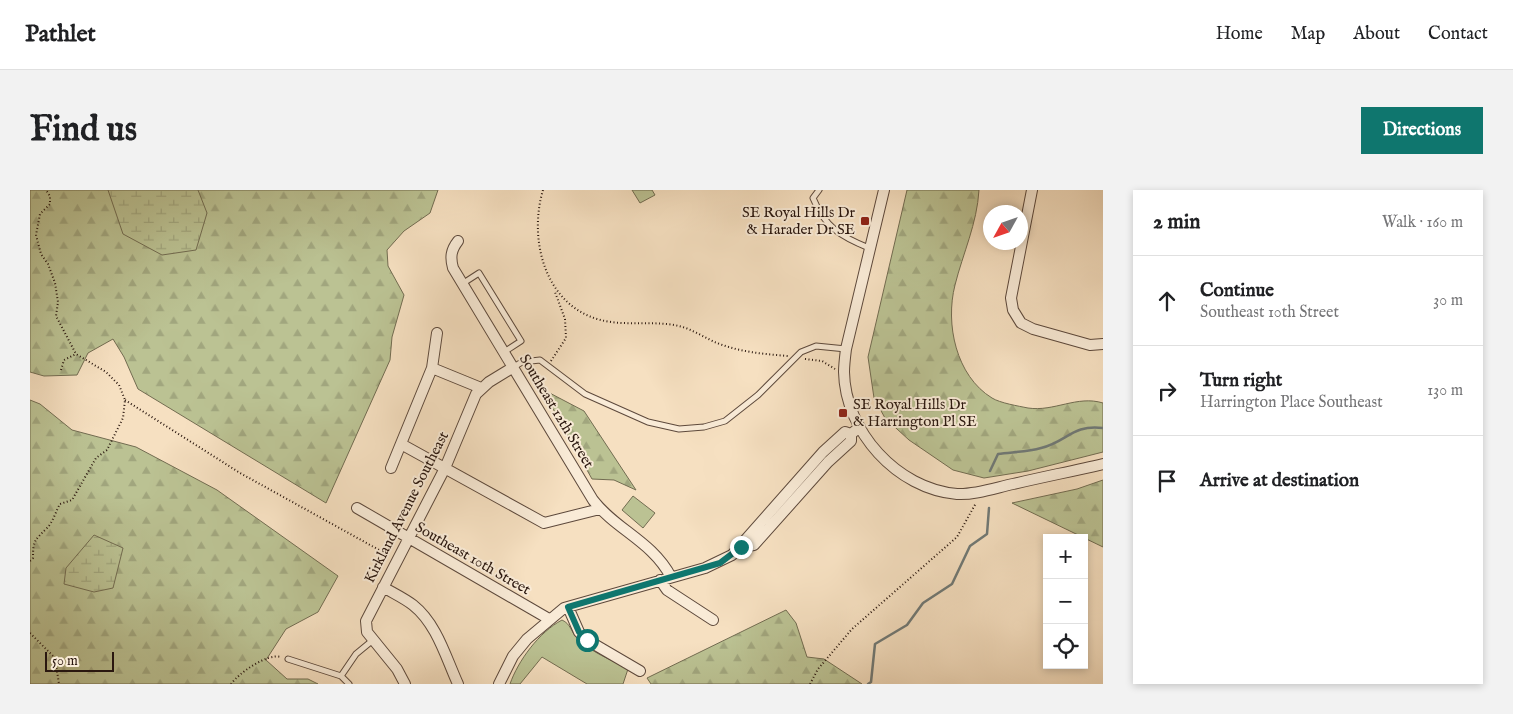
<!DOCTYPE html>
<meta charset="utf-8">
<style>
:root{--surface:#fff;--page:#f2f2f2;--text:#202124;--muted:#757577;--line:#e0e0e0;--accent:#0f766e}
body{margin:0;font-family:"IM FELL English",serif;background:var(--page);color:var(--text)}
.controls{position:absolute;right:15px;bottom:15px;display:grid;overflow:hidden;border-radius:0px;box-shadow:0 2px 8px #0003}
.controls button{width:45px;height:45px;display:grid;place-items:center;padding:0;border:0;border-bottom:1px solid var(--line);background:var(--surface);color:var(--text);font:25px sans-serif}
.compass{position:absolute;left:953px;top:15px;width:45px;height:45px;border-radius:50%;background:var(--surface);box-shadow:0 2px 8px #0003;rotate:230deg}
.scale{position:absolute;left:15px;bottom:12px;width:69px;box-sizing:border-box;padding-left:5px;border:2px solid #2a170f;border-top:0;font-size:14px;line-height:18px;white-space:nowrap;color:#2a170f;-webkit-text-stroke:4px #f9ebd7;paint-order:stroke}
.stop{position:absolute;width:15px;height:15px;margin:-11px;border:4px solid #0f766e;border-radius:50%;background:#fff}
.stop.end{background:#0f766e;border-color:#fff;box-shadow:0 1px 5px #0008}
.list{margin:0;padding:0;list-style:none}
h2{display:flex;justify-content:space-between;align-items:center;height:65px;margin:0;padding:0 20px;font-size:21px}
h2 small{font-size:16px;font-weight:400;color:var(--muted)}
.list li{display:grid;grid-template-columns:32px 1fr auto;gap:15px;align-items:center;box-sizing:border-box;height:90px;padding:0 20px;border-top:1px solid var(--line)}
.list b{display:block;font-size:19px;white-space:nowrap}
.list p{margin:0;font-size:16px;white-space:nowrap;color:var(--muted)}
.list em{font-size:16px;font-style:normal;color:var(--muted)}
.icon{flex:none;width:28px;height:28px;fill:none;stroke:currentColor;stroke-width:2;stroke-linecap:round;stroke-linejoin:round}
.map{position:relative;flex:none;width:1073px;height:494px;overflow:hidden;border-radius:0px}
header{display:flex;align-items:center;gap:30px;box-sizing:border-box;height:70px;padding:0 25px;background:var(--surface);border-bottom:1px solid var(--line)}
header strong{font-size:24px}
nav{display:flex;gap:28px;margin-inline-start:auto;font-size:18px}
.intro{display:flex;align-items:center;justify-content:space-between;box-sizing:border-box;height:120px;padding:0 30px}
h1{margin:0;font-size:35px}
.button{padding:12px 22px;border-radius:0px;background:var(--accent);color:#fff;font-size:18px;font-weight:700}
main{display:flex;gap:30px;padding:0 30px}
aside{flex:1;background:var(--surface);border-radius:0px;box-shadow:0 2px 8px #0003}
.map>svg:first-child{display:block}
.green{fill:#bbc293;stroke:#726c51}
.forest{fill:url(#forest-firs);stroke:#726c51}
.wetland{fill:url(#wetland-marsh);stroke:#726c51}
.lines{fill:none;stroke-linecap:round;stroke-linejoin:round}
.stream{stroke:#707976;stroke-width:2.5}
.lane-casing{stroke:#5d493c;stroke-width:7}
.street-casing{stroke:#5d493c;stroke-width:12}
.path{stroke:#2a170f;stroke-width:2;stroke-dasharray:1 2.5;stroke-linecap:butt}
.lane{stroke:#f9ebd7;stroke-width:5}
.street{stroke:#f9ebd7;stroke-width:10}
.route{stroke:#0f766e;stroke-width:6}
.poi-dot{fill:#8f2418;stroke:#f9ebd7;stroke-width:2}
.labels{text-anchor:middle;stroke-width:4;stroke-linejoin:round;paint-order:stroke}
.poi-label{font-size:15px;fill:#2a170f;stroke:#f9ebd7;text-anchor:end}
.street-label{font-size:15px;fill:#2a170f;stroke:#f9ebd7}
</style>
<header>
<strong>Pathlet</strong>
<nav><a>Home</a><a>Map</a><a>About</a><a>Contact</a></nav>
</header>
<div class="intro"><h1>Find us</h1><a class="button">Directions</a></div>
<main>
<div class="map">
<svg width="1073" height="494" viewBox="0 0 1073 494">
<defs>
<pattern id="forest-firs" width="22" height="20" patternUnits="userSpaceOnUse" patternTransform="scale(1.25)"><rect width="22" height="20" fill="#bbc293"/><path d="M5 1l3.5 6h-7zM16 11l3.5 6h-7z" fill="#a1a67e"/></pattern>
<pattern id="wetland-marsh" width="20" height="14" patternUnits="userSpaceOnUse" patternTransform="scale(1.25)"><rect width="20" height="14" fill="#bbc293"/><path d="M1 5h8M5 5V1M11 12h8M15 12V8" fill="none" stroke="#a1a67e"/></pattern>
</defs>
<rect width="100%" height="100%" fill="#f6e0c1"/>
<filter id="stains"><feTurbulence type="fractalNoise" baseFrequency=".004" numOctaves="4"/><feColorMatrix values="0 0 0 0 .2 0 0 0 0 .09 0 0 0 0 .02 0 0 0 .5 -.17"/></filter>
<radialGradient id="worn" r=".72"><stop offset=".6" stop-color="#630" stop-opacity="0"/><stop offset="1" stop-color="#630" stop-opacity=".3"/></radialGradient>
<!-- green -->
<path class="green" d="M602 0H622L625 5 610 13Z
M603 306 625 323 613 338 592 320Z
M532 430C541 434 541 442 547 448 560 462 582 470 598 479L593 494H557L512 467 490 494H480C488 471 509 442 532 430Z"/>
<!-- forest -->
<path class="forest" d="M0 0H408L400 23 374 41 357 60 358 76 374 105 362 147 360 170 296 313 108 199 94 167 83 149 58 163 47 185 14 186 0 182Z
M877 0H949C947 34 933 63 925 95 915 134 926 186 962 208 970 213 988 216 998 218 1024 222 1047 205 1073 213V262L998 281 954 288 923 280 879 250 855 228 844 208 838 167Z
M512 199 554 221 606 300 584 290 562 289Z
M0 210 10 214 42 240 106 257 187 300 308 386 288 422 256 439 236 470 257 489H278L288 494H0Z
M1073 290V357L982 313 1047 299Z
M756 420 766 433 777 467 794 469 832 494H621L617 488Z"/>
<!-- wetland -->
<path class="wetland" d="M78 0H168L177 23 166 60 132 65 93 44Z
M64 345 93 358 83 398 64 402 34 394 36 378Z"/>
<g class="lines">
<!-- stream -->
<path class="stream" d="M960 281 968 264C982 262 997 262 1011 258 1037 252 1042 234 1073 238
M838 494 841 492 845 454 877 435 893 413 922 394 940 356 957 344 959 318"/>
<!-- lane casing -->
<g class="lane-casing">
<path id="lane" d="M789 0 783 8C795 38 812 47 839 58
M432 94 449 83 491 151 474 162
M482 178 492 172 510 170 555 204 618 232 649 239 674 237 695 231 728 205 771 162 786 156 816 159
M258 469 311 486
M319 494 311 486 326 464 343 450"/>
</g>
<!-- street casing -->
<g class="street-casing">
<path id="street" d="M854 0 816 159C815 167 814 175 814 182 815 241 867 299 927 304 945 305 965 298 983 294 1013 287 1043 281 1073 274
M1002 0 981 108 983 120 991 133 1003 139 1060 155 1073 154
M428 51C421 60 420 67 423 78L563 310C586 340 622 351 641 387
M402 178 451 198
M371 254 514 333 570 319
M361 278 402 178 407 143
M327 318 519 429
M711 357 724 355 798 272 821 251V244
M630 390 637 400 683 430
M353 397C363 403 374 408 383 415 407 434 416 468 428 494
M538 417 549 442 557 450 610 481
M375 494 367 479 337 442 336 431 415 278 446 204 459 192 482 178
M469 494 483 466 497 449 534 418 675 378 702 365 793 262 815 242 821 244 830 237"/>
</g>
<!-- path -->
<path class="path" d="M513 0C497 54 518 124 581 132 604 135 627 131 649 136 662 139 675 148 687 153 710 162 733 164 758 166
M775 169 792 171 805 179
M521 171 536 148 535 129 525 102
M31 180 34 170 46 164
M95 210 210 283 360 366
M0 371 3 368C3 350 5 350 17 338 23 332 26 321 30 314L42 310 66 268 77 260 93 228 95 210 89 195 76 182 46 164 26 126 28 112 25 93 18 74 11 64 6 45 10 24 20 14V6L16 0
M0 443 25 468 29 494
M201 494C209 483 237 463 251 467
M780 494 788 479 822 439 927 347 946 313"/>
<!-- lane -->
<use href="#lane" class="lane"/>
<!-- street -->
<use href="#street" class="street"/>
</g>
<g class="lines">
<!-- route -->
<path class="route" d="M557 450 549 442 538 417 690 373 711 357"/>
</g>
<!-- markers -->
<g class="poi-dot">
<rect x="830" y="26" width="10" height="10" rx="2.5"/>
<rect x="808" y="218" width="10" height="10" rx="2.5"/>
</g>
<g class="labels">
<!-- poi labels -->
<g class="poi-label">
<text x="825" y="27">SE Royal Hills Dr<tspan x="825" dy="17">&amp; Harader Dr SE</tspan></text>
<text x="823" y="219" text-anchor="start">SE Royal Hills Dr<tspan x="823" dy="17">&amp; Harrington Pl SE</tspan></text>
</g>
<!-- street labels -->
<g class="street-label">
<text transform="translate(527 221) rotate(59)" y="5">Southeast 12th Street</text>
<text transform="translate(376 317) rotate(-63)" y="5">Kirkland Avenue Southeast</text>
<text transform="translate(443 368) rotate(30)" y="5">Southeast 10th Street</text>
</g>
</g>
<rect width="100%" height="100%" filter="url(#stains)"/>
<rect width="100%" height="100%" fill="url(#worn)"/>
</svg>
<div class="controls">
<button>+</button>
<button>−</button>
<button><svg class="icon" aria-label="locate" viewBox="0 0 24 24"><circle cx="12" cy="12" r="6"/><path d="M12 2v4M12 18v4M2 12h4M18 12h4"/></svg></button>
</div>
<svg class="compass" viewBox="-18 -18 36 36"><path d="M0-13l5 13h-10z" fill="#e53935"/><path d="M0 13l5-13h-10z" fill="#757577"/></svg>
<div class="scale">50 m</div>
<div class="stop" style="left:557px;top:450px"></div>
<div class="stop end" style="left:711px;top:357px"></div>
</div>
<aside>
<h2>2 min<small>Walk · 160 m</small></h2>
<ul class="list">
<li><svg class="icon" aria-label="ahead" viewBox="0 0 24 24"><path d="M12 20V5M6 11l6-6 6 6"/></svg><div><b>Continue</b><p>Southeast 10th Street</p></div><em>30 m</em></li>
<li><svg class="icon" aria-label="right" viewBox="0 0 24 24"><path d="M7 20v-9h11M14 6l5 5-5 5"/></svg><div><b>Turn right</b><p>Harrington Place Southeast</p></div><em>130 m</em></li>
<li><svg class="icon" aria-label="arrive" viewBox="0 0 24 24"><path d="M6 21V4h12l-3 4 3 4H6"/></svg><div><b>Arrive at destination</b></div></li>
</ul>
</aside>
</main>
